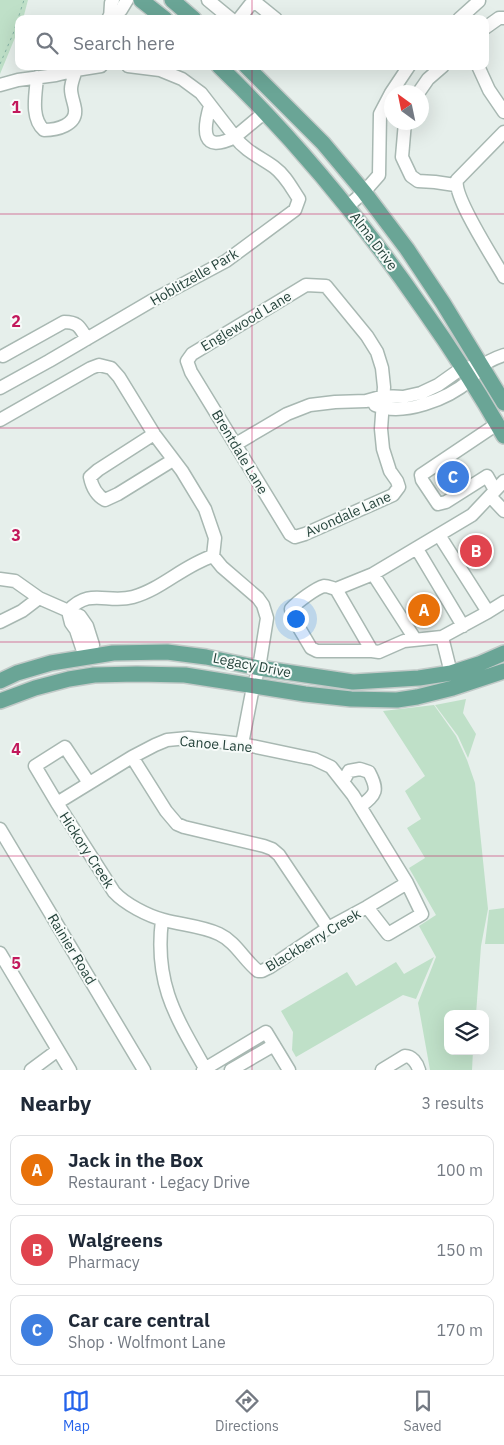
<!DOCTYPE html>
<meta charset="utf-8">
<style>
:root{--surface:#fff;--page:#f6f6f7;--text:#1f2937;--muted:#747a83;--line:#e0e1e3;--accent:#2563eb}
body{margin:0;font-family:"IBM Plex Sans",sans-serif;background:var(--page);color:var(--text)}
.controls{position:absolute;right:15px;bottom:15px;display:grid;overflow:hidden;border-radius:10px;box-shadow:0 5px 20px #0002}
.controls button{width:45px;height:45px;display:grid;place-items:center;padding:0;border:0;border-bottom:1px solid var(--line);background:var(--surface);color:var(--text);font:25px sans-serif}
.compass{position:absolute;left:384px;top:85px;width:45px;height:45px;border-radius:50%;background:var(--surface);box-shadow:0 5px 20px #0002;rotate:327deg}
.you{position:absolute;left:295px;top:618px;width:18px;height:18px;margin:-12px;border:4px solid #fff;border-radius:50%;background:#1a73e8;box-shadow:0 0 0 8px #1a73e833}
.badge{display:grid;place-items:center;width:32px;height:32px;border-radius:50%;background:var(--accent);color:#fff;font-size:16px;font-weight:700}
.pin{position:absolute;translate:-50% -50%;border:2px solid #fff;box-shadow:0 1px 5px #0006}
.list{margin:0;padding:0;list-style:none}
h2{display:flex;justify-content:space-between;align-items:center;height:65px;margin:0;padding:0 20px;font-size:21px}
h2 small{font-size:16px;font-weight:400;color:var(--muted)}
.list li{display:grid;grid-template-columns:32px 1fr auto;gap:15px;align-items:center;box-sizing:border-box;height:70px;margin:0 10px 10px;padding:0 10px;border:1px solid var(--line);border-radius:10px}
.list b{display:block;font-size:19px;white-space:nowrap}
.list p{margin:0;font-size:16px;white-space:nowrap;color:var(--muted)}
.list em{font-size:16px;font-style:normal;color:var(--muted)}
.icon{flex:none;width:28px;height:28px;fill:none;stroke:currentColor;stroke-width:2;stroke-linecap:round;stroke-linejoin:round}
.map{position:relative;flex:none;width:504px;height:1070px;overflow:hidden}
.search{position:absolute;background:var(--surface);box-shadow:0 5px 20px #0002;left:15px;right:15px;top:15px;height:55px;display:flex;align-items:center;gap:12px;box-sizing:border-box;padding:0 18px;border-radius:10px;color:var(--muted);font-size:19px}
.sheet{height:305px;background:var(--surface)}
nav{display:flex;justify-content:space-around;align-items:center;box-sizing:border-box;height:70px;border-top:1px solid var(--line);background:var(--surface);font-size:14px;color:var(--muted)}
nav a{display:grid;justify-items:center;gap:2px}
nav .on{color:var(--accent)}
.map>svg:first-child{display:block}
.green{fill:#bfe0c8}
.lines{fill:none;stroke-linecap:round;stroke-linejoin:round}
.minor-casing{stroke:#a8b8b2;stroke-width:15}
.major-casing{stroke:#c2cac8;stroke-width:18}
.path{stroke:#86b3a5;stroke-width:1;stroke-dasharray:2.5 4;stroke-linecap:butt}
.minor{stroke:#fff;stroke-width:12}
.major{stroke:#6aa596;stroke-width:15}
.grid{fill:none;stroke:#c2185b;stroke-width:1;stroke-opacity:0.55}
.labels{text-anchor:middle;stroke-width:4;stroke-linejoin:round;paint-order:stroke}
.street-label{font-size:14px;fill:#24423a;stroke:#f7fbf9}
.grid-label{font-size:16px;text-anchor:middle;font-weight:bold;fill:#c2185b;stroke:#f7fbf9;stroke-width:4;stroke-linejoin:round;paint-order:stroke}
</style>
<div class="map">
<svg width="504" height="1070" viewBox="0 0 504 1070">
<rect width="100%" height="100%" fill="#e6efeb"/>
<!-- green -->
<path class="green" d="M0 0H28L23 19H19V28L0 74Z
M466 699 463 713 476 734 468 758 458 736 435 705Z
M434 705 456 736 467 760 475 783 488 909 481 946 476 1014H448V1051H473L472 1070H430L418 1003 436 957 419 926 436 915 409 868 425 858 407 828 421 819 405 791 425 776 383 711Z
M504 908V944H485L489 910Z
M434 957 416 999 403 995 296 1057 292 1050 293 1032 281 1011 347 972 356 986 396 962 404 974Z"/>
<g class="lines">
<!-- minor casing -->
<g class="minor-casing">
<path id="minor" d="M208 0 231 19
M109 17 121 10 127 0
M110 19 111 3 113 0
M239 19 250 5 255 2 276 19
M459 19 479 1
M485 28 499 18H504
M128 66 160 70 182 79 201 93 235 137 265 112
M478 66 489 90 504 112
M37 77C36 93 30 118 44 130 57 130 77 125 75 109 74 102 71 96 71 89 71 83 74 76 76 70
M0 85 18 80 56 75 76 70 101 66
M419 92 428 79 443 66
M405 122 402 157 411 176 418 181 435 182 455 185
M504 132 457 180C453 197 494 259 504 277
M348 206 364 192 379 175 380 114 391 93 409 66
M306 285 326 286 367 336 377 352 382 368 384 387 381 429 383 449 390 471 397 481 399 487 393 495 305 534 295 537 290 534 191 372 187 361 192 354Z
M3 356 64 322C79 322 80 328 87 339
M0 388 49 361 153 300 226 261 295 210 299 199C291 187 285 175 274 167 260 157 245 151 235 137 201 154 203 130 210 106
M375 405C403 417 448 399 470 380 474 376 477 372 480 368 487 361 495 358 504 355
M0 420 91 368 99 365 111 368 119 377 154 434 182 471 205 509 215 538 213 556
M154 434 98 470 90 477C92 487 96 495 105 500L118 494 173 460
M236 444 287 414 310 405 335 402 366 401 384 396 403 397 421 393 438 385 462 368 482 366
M495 490 487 476 446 502 438 504 422 480 421 475 497 424
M490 496 504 511
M439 535 488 612 442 637
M417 549 463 626
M373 574 415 639
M0 579 15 581 39 598 80 616 87 626 93 645 89 656 82 648 76 630 71 623 68 611
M336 589C332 588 328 586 324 586 316 588 297 602 291 609L292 616 311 648 317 651H372
M68 611C90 587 107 604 133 597 162 589 184 565 213 556L222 567 258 598 263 605 267 618 259 668 253 687 242 744
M488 612 504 602
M0 622 22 611 39 598
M451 673 442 637 404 641 379 652 372 651 336 589 373 574 472 515 504 481
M132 757 166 811 177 824 184 827 264 846 272 849 279 855 328 928
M343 782 349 771 360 769 369 772C379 791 376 794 361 806
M89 783 65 747 35 766 57 803 114 892C125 904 148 916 164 920 182 925 202 926 219 934 236 942 244 960 258 971H262L270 967 328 928 367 907 407 883
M57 803 132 757 155 745 167 740 188 738 242 744 314 759 331 767 353 795 407 883 422 914 388 934 367 907
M0 829 144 1070
M162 920C154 984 176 1017 206 1070
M0 953 70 1070
M31 1070 58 1050
M203 1070 266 1032 289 1070
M231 1070 274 1045
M382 1070 405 1056C412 1056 417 1063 419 1070"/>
</g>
<!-- major casing -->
<g class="major-casing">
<path id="major" d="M141 0 165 19
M172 0 194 19
M219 66C295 139 363 222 423 309 452 350 479 392 504 436
M246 66 323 143 364 192 407 249 443 303 504 403
M0 681 17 673 51 663 113 653 167 652 206 657 259 668 353 682 419 678 451 673 479 664 504 653
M0 701 35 688 69 679 94 675 137 674 185 675 305 694 351 699 397 700 417 697 453 688 504 671"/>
</g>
<!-- path -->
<path class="path" d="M0 64 13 34 24 0"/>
<!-- minor -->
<use href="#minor" class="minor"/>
<!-- major -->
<use href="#major" class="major"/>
</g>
<!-- grid -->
<path class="grid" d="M252 0V19M252 66V1070M0 214H504M0 428H504M0 642H504M0 856H504"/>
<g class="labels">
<!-- street labels -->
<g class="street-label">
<text transform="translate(374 241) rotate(53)" y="5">Alma Drive</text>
<text transform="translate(194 277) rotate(-30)" y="5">Hoblitzelle Park</text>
<text transform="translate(246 321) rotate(-31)" y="5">Englewood Lane</text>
<text transform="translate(240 452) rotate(59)" y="5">Brentdale Lane</text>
<text transform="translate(348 514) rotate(-24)" y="5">Avondale Lane</text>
<text transform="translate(252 665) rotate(11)" y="5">Legacy Drive</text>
<text transform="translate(216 744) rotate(5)" y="5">Canoe Lane</text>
<text transform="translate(87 850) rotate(57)" y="5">Hickory Creek</text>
<text transform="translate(313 940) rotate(-31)" y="5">Blackberry Creek</text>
<text transform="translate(72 949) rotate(59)" y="5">Rainier Road</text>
</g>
</g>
<g class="grid-label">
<text x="16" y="113">1</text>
<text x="16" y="327">2</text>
<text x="16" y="541">3</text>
<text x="16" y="755">4</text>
<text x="16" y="969">5</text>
</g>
</svg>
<div class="controls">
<button><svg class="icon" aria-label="layers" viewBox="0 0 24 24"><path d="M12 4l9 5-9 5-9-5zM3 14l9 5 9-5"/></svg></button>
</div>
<svg class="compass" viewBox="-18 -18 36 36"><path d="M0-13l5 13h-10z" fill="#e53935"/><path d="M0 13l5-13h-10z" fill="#747a83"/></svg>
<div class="you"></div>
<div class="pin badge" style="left:424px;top:610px;background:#e8710a">A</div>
<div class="pin badge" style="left:476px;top:551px;background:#e0444e">B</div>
<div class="pin badge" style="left:453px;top:477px;background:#3f7fe0">C</div>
<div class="search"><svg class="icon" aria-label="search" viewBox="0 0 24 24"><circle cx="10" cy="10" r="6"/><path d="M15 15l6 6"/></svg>Search here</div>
</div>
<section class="sheet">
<h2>Nearby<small>3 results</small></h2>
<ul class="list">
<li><span class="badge" style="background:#e8710a">A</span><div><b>Jack in the Box</b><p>Restaurant · Legacy Drive</p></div><em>100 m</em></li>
<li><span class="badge" style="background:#e0444e">B</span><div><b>Walgreens</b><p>Pharmacy</p></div><em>150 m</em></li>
<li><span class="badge" style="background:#3f7fe0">C</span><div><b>Car care central</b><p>Shop · Wolfmont Lane</p></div><em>170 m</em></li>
</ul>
</section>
<nav>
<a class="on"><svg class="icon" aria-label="map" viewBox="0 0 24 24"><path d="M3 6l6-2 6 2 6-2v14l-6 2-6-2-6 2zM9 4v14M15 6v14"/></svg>Map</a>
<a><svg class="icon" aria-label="directions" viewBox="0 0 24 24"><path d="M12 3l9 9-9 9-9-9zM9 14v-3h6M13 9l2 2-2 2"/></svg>Directions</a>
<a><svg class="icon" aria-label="saved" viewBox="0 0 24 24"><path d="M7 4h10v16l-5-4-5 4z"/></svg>Saved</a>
</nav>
